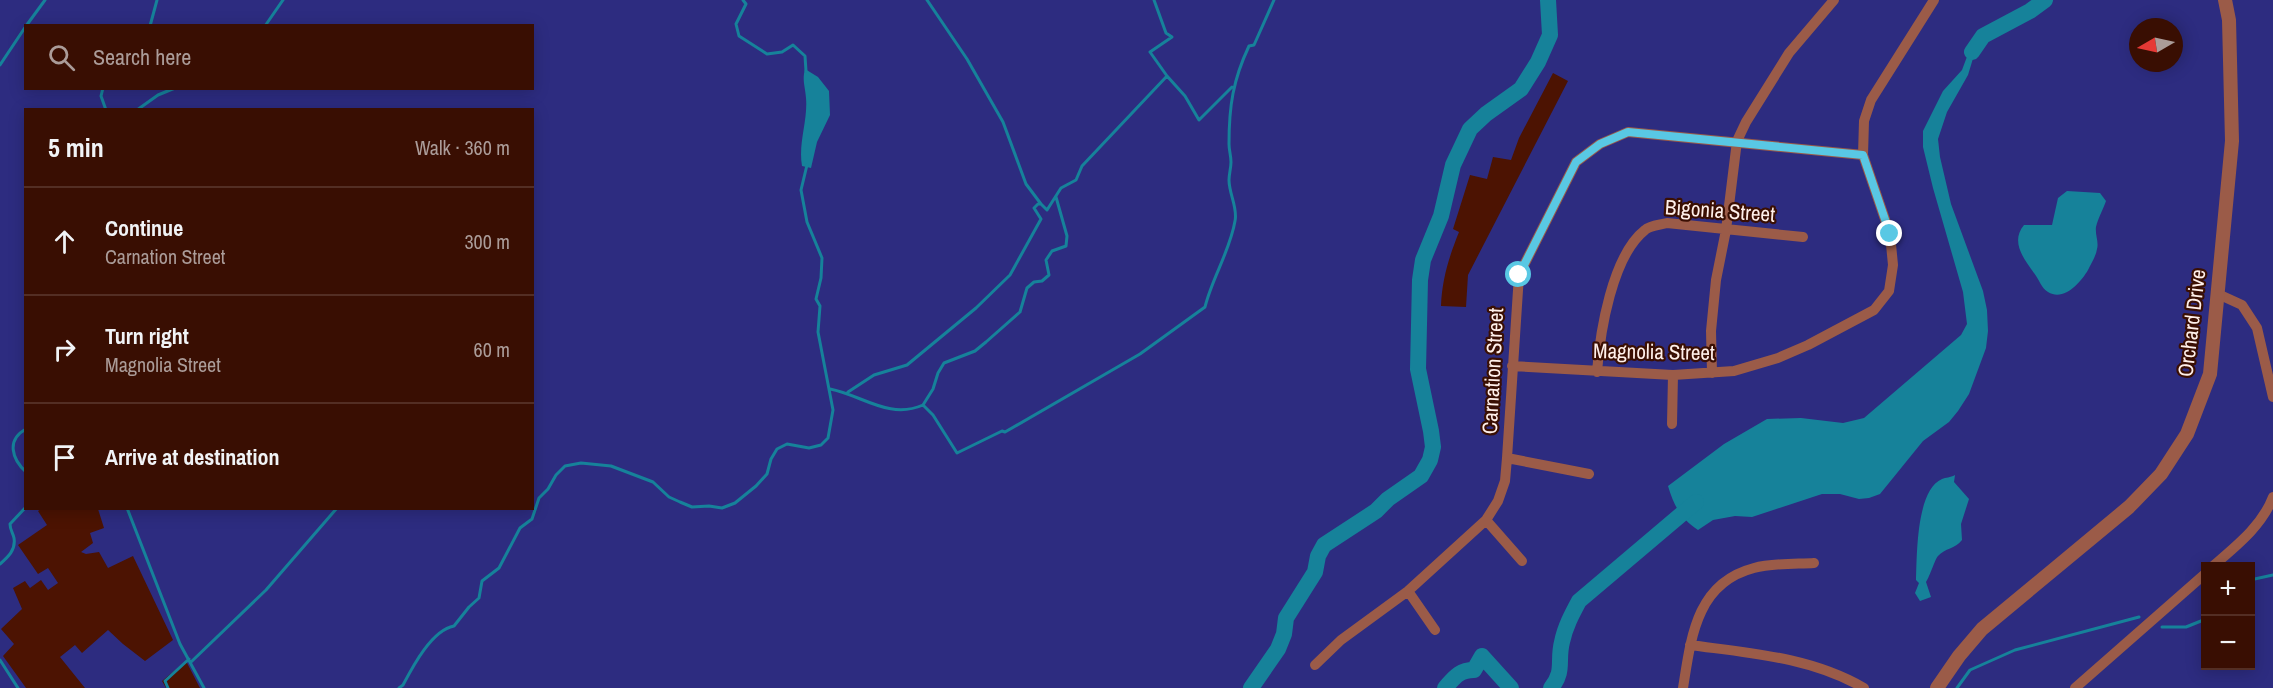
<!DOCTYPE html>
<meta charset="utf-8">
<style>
:root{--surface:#390e02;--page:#40170c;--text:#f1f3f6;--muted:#ab9c99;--line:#532e24}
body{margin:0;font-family:"Archivo Narrow",sans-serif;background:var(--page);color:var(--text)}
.controls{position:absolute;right:18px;bottom:18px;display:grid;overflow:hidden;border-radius:0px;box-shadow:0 3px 15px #0003}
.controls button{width:54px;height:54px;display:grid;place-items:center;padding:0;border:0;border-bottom:2px solid var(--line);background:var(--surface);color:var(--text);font:30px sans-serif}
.compass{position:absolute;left:2129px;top:18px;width:54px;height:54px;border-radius:50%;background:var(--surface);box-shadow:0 3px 15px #0003;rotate:261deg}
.stop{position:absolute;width:18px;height:18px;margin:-14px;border:4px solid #59c8e4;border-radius:50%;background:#fff}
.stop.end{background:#59c8e4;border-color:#fff;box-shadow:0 2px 6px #0008}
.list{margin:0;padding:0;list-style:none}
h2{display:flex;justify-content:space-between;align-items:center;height:78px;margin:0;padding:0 24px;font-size:26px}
h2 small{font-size:20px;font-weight:400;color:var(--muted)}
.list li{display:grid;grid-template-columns:39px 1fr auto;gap:18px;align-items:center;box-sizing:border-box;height:108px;padding:0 24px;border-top:2px solid var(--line)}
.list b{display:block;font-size:22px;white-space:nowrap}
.list p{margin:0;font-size:20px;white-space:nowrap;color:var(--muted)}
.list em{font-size:20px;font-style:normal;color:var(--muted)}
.icon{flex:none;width:33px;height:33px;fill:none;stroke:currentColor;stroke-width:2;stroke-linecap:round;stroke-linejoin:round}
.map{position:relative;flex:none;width:2273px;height:688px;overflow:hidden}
.search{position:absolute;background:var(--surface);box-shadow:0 3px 15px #0003;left:24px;top:24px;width:510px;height:66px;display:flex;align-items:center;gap:15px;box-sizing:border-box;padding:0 21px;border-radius:0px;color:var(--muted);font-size:22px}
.panel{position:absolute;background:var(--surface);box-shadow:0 3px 15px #0003;left:24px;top:108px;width:510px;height:402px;border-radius:0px}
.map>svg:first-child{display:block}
.green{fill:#2d2c80;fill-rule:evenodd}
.water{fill:#16829a}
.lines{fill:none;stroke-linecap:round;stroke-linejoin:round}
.stream{stroke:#16829a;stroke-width:3}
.river{stroke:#16829a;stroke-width:16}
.street{stroke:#9b5b48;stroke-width:10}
.secondary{stroke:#9b5b48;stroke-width:14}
.route{stroke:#59c8e4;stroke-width:8}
.labels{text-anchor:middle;stroke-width:4.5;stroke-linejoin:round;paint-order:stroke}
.street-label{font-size:21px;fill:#fff0eb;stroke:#3a0f03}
</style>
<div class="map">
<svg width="2273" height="688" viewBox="0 0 2273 688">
<rect width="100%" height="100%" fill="#4c1302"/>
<!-- green -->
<path class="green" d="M0 0H2273V688H200L186 661 162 681 166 688H85L60 657 75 645 82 653 108 630 123 644 145 661 173 640 133 556 108 568 99 552 86 554 81 552 93 543 90 533 104 528 98 509 532 508V110H26V508L41 509 38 511 47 525 18 545 38 574 48 568 58 583 48 590 41 580 30 588 25 581 13 588 22 609 1 629 14 644 3 656 26 688H0ZM26 26H532V88H26ZM2138 27H2174V63H2138ZM1553 73 1568 81 1468 275 1466 307 1441 306C1442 279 1449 257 1459 232L1453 229 1470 175 1487 179 1493 157 1511 160 1519 138ZM2206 566H2250V666H2206Z"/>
<!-- water -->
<path class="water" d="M1983 36 1978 42 1968 75 1947 112 1938 139 1940 157 1951 204 1983 291 1987 310 1988 331 1986 348 1969 394 1958 411 1949 422 1923 441 1880 494 1869 498 1859 499 1840 494H1822L1752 517 1735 516 1713 520 1698 530C1681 519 1674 506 1668 486L1724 444 1767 419 1801 418 1843 423 1864 418 1961 335 1967 324 1963 292 1933 188 1923 147V131L1943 91 1962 70 1968 54 1976 41Z
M805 69 818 77 829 91 830 115 817 142 811 168 802 166C798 143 808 121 806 98 805 86 802 80 805 69Z
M2067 191 2100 193 2106 201C2103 210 2098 218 2096 227 2095 235 2099 242 2097 249 2096 256 2091 264 2088 270 2081 282 2064 302 2048 292 2041 288 2039 279 2034 273 2024 259 2010 242 2024 225H2052L2058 198Z
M1955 475 1954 482 1969 499 1961 524 1962 540C1955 549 1945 548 1938 556 1935 559 1930 576 1926 582L1931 597 1920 601 1915 593 1919 583 1916 580C1917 556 1916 490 1942 479 1946 477 1950 478 1955 475Z"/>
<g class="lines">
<!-- stream -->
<path class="stream" d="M743 0 746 4 736 24 739 36 767 54 782 52 793 45 805 56 806 71
M927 0 967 59 1003 122 1026 184 1041 204
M26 26 45 0
M150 26 157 0
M265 26 283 0
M0 65 26 26
M1167 76 1185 96 1199 120 1232 87
M103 88 101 96 106 110
M137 110 158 95 175 88
M830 389C862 395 889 420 923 405L933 389 938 373 944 363 975 351 986 342 1020 312 1027 288 1034 282 1042 281 1049 275 1046 260 1052 251 1066 246 1067 236 1056 197
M848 392 874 375 907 365 976 308 1010 275 1041 219 1034 208 1038 204H1041L1047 210 1061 188 1076 180 1082 166 1167 76 1150 52 1172 37 1166 33 1154 0
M923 405 933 415 957 453 1002 431 1005 432 1140 354 1205 307C1212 278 1230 251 1235 221 1238 208 1229 194 1229 180 1229 174 1231 168 1231 162 1231 156 1229 150 1229 144 1229 106 1233 80 1249 46L1254 45 1274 0
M26 429C6 440 12 459 26 472
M127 508 180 644 204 688
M0 564C8 557 16 550 14 538 13 533 10 530 10 524L26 507
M2250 580 2273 575
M2162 627H2186L2206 619
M0 660 18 688
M191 662 266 590 337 508
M168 688 165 681 189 659
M399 688 403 685C413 666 432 630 454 626L469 607 479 598 482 581 499 568 520 528 532 519 539 498 548 489 556 475 565 466 581 463 611 466 653 482 669 497 680 502 692 507 709 506 722 508 735 503 756 486 767 474 771 459 777 449 787 444 809 448 821 445 828 438 833 410 818 332 820 306 816 299 821 278 822 258 807 222 801 190 807 165
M1957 688 1970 670 2015 650 2139 617"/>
<!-- river -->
<path class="river" d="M1972 52 1983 36 2030 11 2045 0
M1251 688 1278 649 1284 634 1286 618 1315 572 1318 556 1324 545 1376 511 1388 499 1421 476 1430 460 1433 447 1431 431 1418 369 1420 280 1423 260 1441 216 1453 165 1470 129 1486 114 1521 89 1538 62 1550 35 1548 0
M1445 688C1454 678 1459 670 1474 670L1482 656 1511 688
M1551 688C1565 671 1557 661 1562 642 1565 627 1572 614 1579 601L1696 502"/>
<!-- street -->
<path class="street" d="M2218 294 2242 305 2257 328 2273 397
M1512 366 1673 375 1734 371 1778 358 1808 345 1874 310 1889 291 1893 265 1890 234 1863 155 1864 121 1871 100 1934 0
M1597 372C1600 332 1612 256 1645 230 1650 225 1660 225 1667 223L1803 237
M1712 373 1711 331 1716 280 1726 230 1737 141 1746 122 1789 53 1834 0
M1672 424 1673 375
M1507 458 1589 474
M1486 520 1522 561
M2213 566C2236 546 2262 526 2273 497
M1408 591 1435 630
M1690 645C1749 653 1811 657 1864 688
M1315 665 1341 640 1408 591 1486 520 1498 501 1505 481 1507 458 1519 275 1576 162 1600 144 1628 132 1863 155
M1683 688C1691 638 1696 583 1754 568 1772 563 1795 564 1814 563
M2075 688 2206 573"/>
<!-- secondary -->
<path class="secondary" d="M1937 688 1959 656 1982 629 2129 507 2161 474 2187 434 2210 374 2232 141 2229 20 2225 0"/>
</g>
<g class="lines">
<!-- route -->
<path class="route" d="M1519 275 1576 162 1600 144 1628 132 1863 155 1890 234"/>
</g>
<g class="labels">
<!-- street labels -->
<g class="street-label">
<text transform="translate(1720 211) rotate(4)" y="7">Bigonia Street</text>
<text transform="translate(2192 323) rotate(-83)" y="7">Orchard Drive</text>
<text transform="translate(1654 352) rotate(1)" y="7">Magnolia Street</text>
<text transform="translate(1493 371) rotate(-87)" y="7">Carnation Street</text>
</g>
</g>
</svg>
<div class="controls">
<button>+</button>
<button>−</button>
</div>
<svg class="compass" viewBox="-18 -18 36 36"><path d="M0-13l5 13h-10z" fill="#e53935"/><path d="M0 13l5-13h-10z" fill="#ab9c99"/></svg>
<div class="stop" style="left:1519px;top:275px"></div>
<div class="stop end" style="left:1890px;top:234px"></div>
<div class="search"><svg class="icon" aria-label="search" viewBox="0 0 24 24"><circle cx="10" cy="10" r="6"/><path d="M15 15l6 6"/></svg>Search here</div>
<section class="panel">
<h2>5 min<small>Walk · 360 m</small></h2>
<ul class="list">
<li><svg class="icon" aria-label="ahead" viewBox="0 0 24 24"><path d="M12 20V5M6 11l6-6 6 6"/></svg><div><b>Continue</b><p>Carnation Street</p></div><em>300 m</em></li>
<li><svg class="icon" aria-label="right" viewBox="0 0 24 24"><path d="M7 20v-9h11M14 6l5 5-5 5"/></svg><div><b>Turn right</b><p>Magnolia Street</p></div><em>60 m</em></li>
<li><svg class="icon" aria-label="arrive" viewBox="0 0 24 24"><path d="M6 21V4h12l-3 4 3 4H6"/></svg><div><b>Arrive at destination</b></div></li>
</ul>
</section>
</div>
